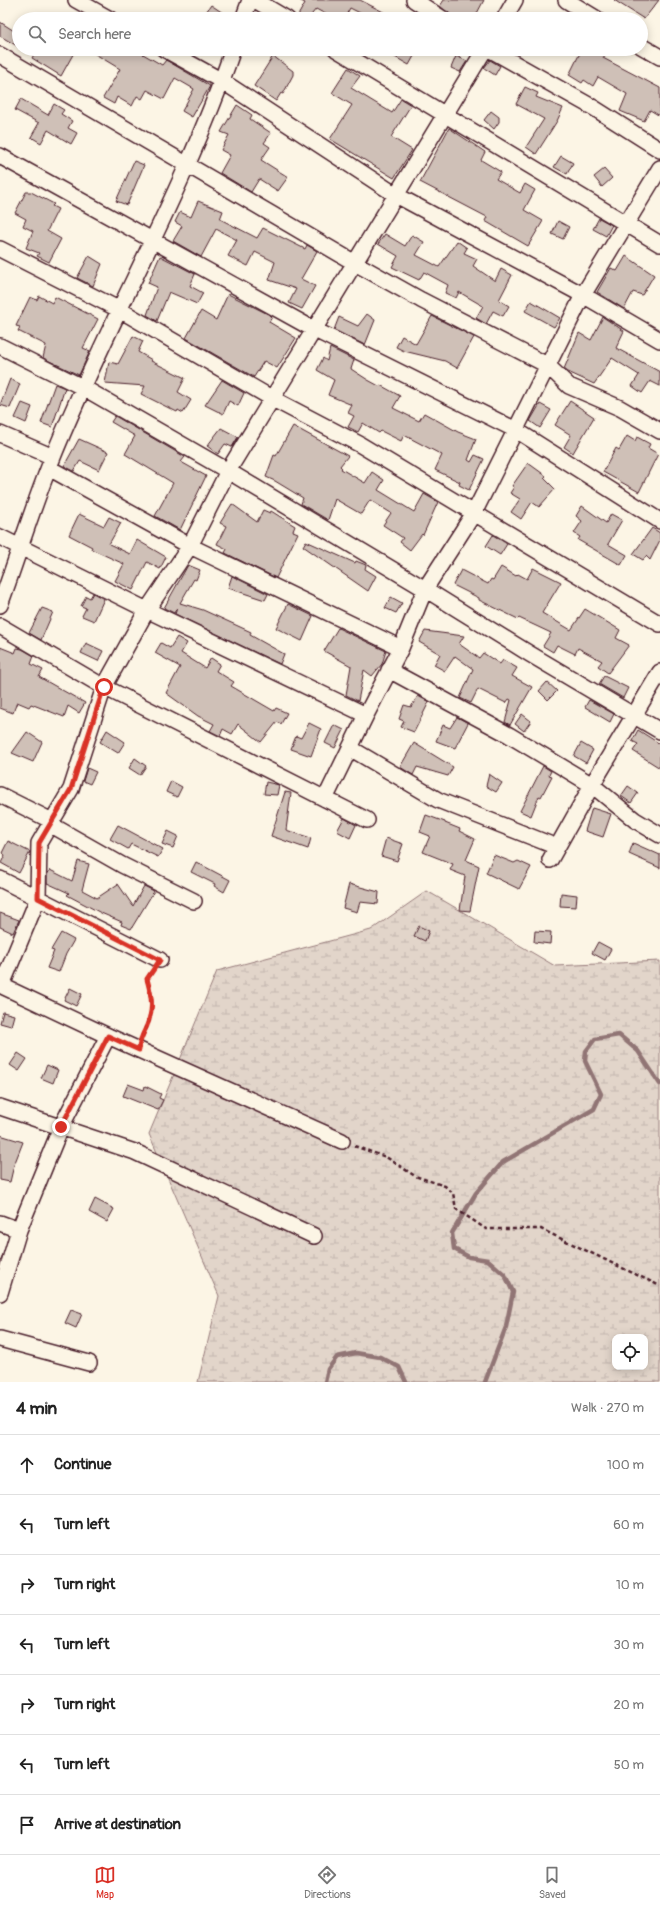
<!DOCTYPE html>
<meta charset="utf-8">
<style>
:root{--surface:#fff;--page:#f2f2f2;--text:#222;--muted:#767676;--line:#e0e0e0;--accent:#d93025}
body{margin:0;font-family:Pangolin,sans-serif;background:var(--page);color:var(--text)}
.controls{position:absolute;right:12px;bottom:12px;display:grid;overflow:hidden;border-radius:8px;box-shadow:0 2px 10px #0003}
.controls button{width:36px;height:36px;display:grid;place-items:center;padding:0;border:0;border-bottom:1px solid var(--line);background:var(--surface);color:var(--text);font:20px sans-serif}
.stop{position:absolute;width:12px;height:12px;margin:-9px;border:3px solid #d93025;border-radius:50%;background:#fff}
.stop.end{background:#d93025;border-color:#fff;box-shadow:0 1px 4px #0008}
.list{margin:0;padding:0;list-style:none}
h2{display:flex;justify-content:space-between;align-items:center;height:52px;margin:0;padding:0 16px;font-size:17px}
h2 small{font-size:13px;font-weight:400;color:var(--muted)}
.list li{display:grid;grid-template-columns:26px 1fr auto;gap:12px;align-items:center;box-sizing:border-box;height:60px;padding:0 16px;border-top:1px solid var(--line)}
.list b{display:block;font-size:15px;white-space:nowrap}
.list em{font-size:13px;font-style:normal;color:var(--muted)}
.icon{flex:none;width:22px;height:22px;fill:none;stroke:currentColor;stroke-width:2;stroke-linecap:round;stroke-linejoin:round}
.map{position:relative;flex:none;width:660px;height:1382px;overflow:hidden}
.search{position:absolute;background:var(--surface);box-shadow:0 2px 10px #0003;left:12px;right:12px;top:12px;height:44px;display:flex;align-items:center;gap:10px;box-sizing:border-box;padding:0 14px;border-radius:22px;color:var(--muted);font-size:15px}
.sheet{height:472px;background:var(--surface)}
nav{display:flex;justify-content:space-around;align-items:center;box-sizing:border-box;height:56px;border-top:1px solid var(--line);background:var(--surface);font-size:11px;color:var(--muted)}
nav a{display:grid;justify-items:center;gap:2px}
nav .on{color:var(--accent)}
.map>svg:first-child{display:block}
.wetland{fill:url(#wetland-marsh);stroke:#967a7a;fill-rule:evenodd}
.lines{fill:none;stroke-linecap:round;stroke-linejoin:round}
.stream{stroke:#917474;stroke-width:4.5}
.building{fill:#cfc0b7;stroke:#4a1f2b}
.street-casing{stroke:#4a1f2b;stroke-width:18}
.path{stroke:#4a1f2b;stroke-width:2.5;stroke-dasharray:4 3;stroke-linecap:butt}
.street{stroke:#fcf5e5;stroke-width:15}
.route{stroke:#d93025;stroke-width:5}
</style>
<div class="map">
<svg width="660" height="1382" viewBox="0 0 660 1382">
<defs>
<pattern id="wetland-marsh" width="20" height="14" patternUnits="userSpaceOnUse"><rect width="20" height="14" fill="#e2d5ca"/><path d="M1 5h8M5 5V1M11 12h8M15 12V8" fill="none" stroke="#c3b6ae"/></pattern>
</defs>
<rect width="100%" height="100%" fill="#fcf5e5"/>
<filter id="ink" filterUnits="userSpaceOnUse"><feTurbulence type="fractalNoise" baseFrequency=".025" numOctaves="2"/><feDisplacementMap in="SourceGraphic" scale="8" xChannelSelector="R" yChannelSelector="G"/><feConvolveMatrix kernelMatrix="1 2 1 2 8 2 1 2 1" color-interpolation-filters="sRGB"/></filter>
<g filter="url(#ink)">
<!-- wetland -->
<path class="wetland" d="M427 891 555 966 660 961V1382H198L219 1296 149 1134 217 971 371 930ZM615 1337H645V1367H615Z"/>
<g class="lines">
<!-- stream -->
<path class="stream" d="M325 1382 328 1369 337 1357 356 1353 380 1357 399 1367 406 1382
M485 1382 506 1327 513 1292 505 1275 488 1260 469 1257 454 1249 452 1233 476 1193 503 1162 594 1109 601 1094 585 1061 586 1051 595 1039 619 1035 638 1051 660 1084"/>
</g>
<!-- building -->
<path class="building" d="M299 0H360L397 19H372L350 8 344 19H335L316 9 308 19H296L305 3Z
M444 0H484L474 19H455L440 6Z
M614 0H659L644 19Z
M211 5 232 19H201Z
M0 22 19 34V47L0 36Z
M37 49H76L61 76 32 58Z
M87 49H146L143 54 162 65 166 60 210 86 192 117 182 111 194 89 175 78 164 99 147 90 142 99 137 96 132 106 117 97 114 104 103 98 120 69Z
M381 49H418L409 65Z
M582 49H609L603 58 660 88V116L650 110 644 121 620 111 627 94 598 77 593 86 584 80 582 83 569 75Z
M273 56 293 71V75L283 94 281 93 276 101 254 86Z
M456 56 467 61 460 72 451 68Z
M490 60 500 66 495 75 484 68Z
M348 68 360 76 351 88 392 113 401 99 411 105 391 137 412 150 394 178 330 139 352 105 332 93Z
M525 87 538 93 536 97 563 108 557 121 536 154 526 147 544 119 516 104Z
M21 99 48 115 54 104 64 110 61 114 72 121 68 128 77 133 71 144 48 130 41 143 31 137 39 123 15 110Z
M237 105 252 115 250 119 271 133 264 143 270 147 261 160 288 177 278 191 259 179 251 192 220 173 230 155 221 150 229 135 221 132Z
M491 111 499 117V122L494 129 484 120Z
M449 128 485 152 481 160 501 172 496 179 520 193 525 184 535 190 524 210 543 221 528 246 485 221 487 217 420 182Z
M561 156 573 163 567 174 554 167Z
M134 161 144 165 127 205 116 201Z
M604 169 612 178 602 187 594 177Z
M26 192H31L54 204 52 206 58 209 47 231 61 239 49 262 37 256 39 253 26 248 33 231 23 226 26 219 15 213Z
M198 201 223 211 220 219 257 238 263 228 305 249 307 245 317 251 301 279 315 286 302 309 289 303 296 289 269 280 275 262 255 252 248 266 228 256 237 240 216 229 201 257 173 241 182 226 175 222 180 212 191 217Z
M599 218 612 225 606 236 593 229Z
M558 221 569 227 563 239 552 234Z
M385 234 405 246 412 235 424 242 416 255 439 267 457 241 467 248 464 253 477 259 473 266 495 281 501 269 512 275 499 300 509 306 503 316 493 311 486 324 476 318 483 306 459 292 456 298 445 293 448 285 424 272 419 280 392 267 398 256 378 244Z
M89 256 102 264 93 286 77 278Z
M160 256 195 274 190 286 203 293 197 304 169 292 157 321 147 315 157 287 148 283Z
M626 256 654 275 642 295 633 292 624 309 597 292 611 268 617 271Z
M228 294 270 315 272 317 269 322 296 338 277 368 264 361 254 377 186 338 201 311 216 320Z
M39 296 52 303 55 297 98 319 83 348 90 351 79 375 43 358 46 345 18 331 20 327 16 326 30 297 37 300Z
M531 301 560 318 554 327 525 311Z
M367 314 375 320 365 345 334 330 339 317 358 326Z
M432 316 474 337 457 368 445 361 404 351 396 347 402 336 416 344Z
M603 317 624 331 616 348 660 372V386L650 381 642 393 632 386 639 375 612 358 594 384 568 372 564 369 579 333 591 340Z
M133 336 143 341 138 352 152 360 151 361 185 378 178 392 191 400 183 413 178 410 177 412 141 394 145 386 105 383 109 362 118 364Z
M330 348 354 360 351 369 368 380 379 386 380 385 400 396 393 408 419 421 424 413 458 432 476 439 468 460 471 462 475 455 484 459 469 490 459 485 460 482 435 470 442 455 404 435 401 441 381 431 379 433 363 423 358 432 348 427 354 416 348 413 352 405 328 395 334 380 317 370 323 358 327 361Z
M10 379 20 384 10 408 0 405Z
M222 380 244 393 238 406 229 401 223 414 205 405Z
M55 384 65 388 52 427 41 423Z
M570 401 594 417 573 453 564 447 571 435 555 425Z
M22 403 32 407 26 423 15 418Z
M540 404 551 410 540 428 530 421Z
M115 416 185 457 181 462 206 476 180 530 155 516 173 483 125 454 135 436 111 422Z
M293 426 348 456 340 466 342 468 341 469 365 483 372 472 384 480 378 490 414 512 424 494 438 502 423 535 422 534 410 550 400 542 403 538 383 525 391 513 370 500 361 514 335 499 328 520 301 504 303 498 275 481 266 477 274 455 276 456Z
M221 428 238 437 232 447 225 444 218 454 207 446Z
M627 436 635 441 637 437 650 444 648 448 658 454 639 492 603 472 616 448 619 450Z
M79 439 108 452 99 470 80 461 74 471 64 466Z
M528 463 546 476 544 478 555 489 539 507 532 502 521 519 511 512 520 499 510 493 514 487 512 486Z
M232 504 257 522 263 510 270 513 271 511 295 526 293 531 298 533 276 578 225 553 227 549 217 544 226 526 220 523Z
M582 506 606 523 611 514 622 520 608 544 627 555 621 565 578 540 580 537 574 533 582 521 576 516Z
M79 514 104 526 109 517 121 523 109 544 130 554 137 540 166 557 160 569 147 562 133 590 115 581 124 564 91 549 92 547 69 535Z
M652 528 660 533V540L650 560 646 556 643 560 633 554Z
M493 535 507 544 500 555 486 546Z
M306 541 355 563 356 561 366 565 365 569 376 576 368 591 303 546Z
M188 565 200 570 196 580 194 579 180 603 203 610 251 632 250 635 284 654 280 664 175 614 177 608 174 613 164 608Z
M501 567 516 576 518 574 527 579 533 568 561 582 542 613 571 630 585 609 620 630 616 638 629 645 608 673 598 666 602 661 578 648 575 654 557 645 553 652 543 646 551 633 519 618 518 619 479 600V598L453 585 461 570 488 584 491 579 493 580Z
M232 576 268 594 265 600 228 588Z
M93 593 104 599 94 621 82 616 86 608 81 606 86 596 90 598Z
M391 597 402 603 396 613 385 608Z
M288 604 313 616 302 641 276 628Z
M42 608 53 612 41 640 29 633Z
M338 628 386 651 382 664 372 676 364 670 358 701 346 695 351 666 324 651Z
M425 631 464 636 459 644 479 658 483 653 500 664 503 660 517 668 512 676 532 687 510 725 505 722 511 700 509 699 506 703 478 689 471 703 460 698 473 669 455 656 445 671 434 665 440 654 419 642Z
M177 637 187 643 181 653 205 668 211 658 220 664 216 671 234 682 231 686 274 711 276 708 287 713 281 724 277 722 261 742 238 724 232 734 223 729 220 736 210 731 214 724 198 716 166 693 180 667 155 653 161 643 170 648Z
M86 643 103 651 98 661 81 653Z
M0 647 15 653 17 648 22 649 34 656 31 664 43 670 39 677 85 703 79 713 68 706 64 717 31 704 29 707 17 702 13 713 0 708Z
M604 676 628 688 623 698 599 684Z
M547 682 557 691 548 700 539 691Z
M418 696 429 702 414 732 401 727 404 721 399 719 404 705 411 707Z
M589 700 614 714 610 722 585 707Z
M522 714 531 721 524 731 515 724Z
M457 717 468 723 455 748 436 741 443 725 450 728Z
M309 723 321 729 311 756 291 749 296 736 301 738Z
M334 725 344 730 335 748 325 743Z
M107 730 125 742 118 753 100 742Z
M638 730 660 744V768L633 751 638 744 632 741Z
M27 732 42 742 33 762 12 753Z
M414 743 453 767 448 776 417 767 413 775 400 767Z
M581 743 593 750 586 763 574 756Z
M135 758 146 766 140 775 129 768Z
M543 766 551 771 549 775 552 776 541 797 539 796 531 816 520 811Z
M87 768 96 772 90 784 83 781Z
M489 774 502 783 496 792 486 786Z
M171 781 182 787 177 797 166 792Z
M266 782 279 785 277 795 264 794Z
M628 786 638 793 631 803 621 796Z
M285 792 291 793 286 830 311 838 308 849 271 836Z
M592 808 611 814 603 837 585 831Z
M426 815 445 822V823L460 829 459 831 475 839 466 860 479 866 470 911 460 910 465 876 450 870 453 864 423 852 430 836 420 832Z
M344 818 356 825 350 838 337 831Z
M118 825 163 849 158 857 131 844 128 849 110 839Z
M168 831 178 836 173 848 162 844Z
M386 838 403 844 397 861 381 856Z
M8 841 30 852 19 873 1 863 5 855 2 853Z
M633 843 660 855V868L629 854Z
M494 855 514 863 518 861 531 867 519 889 486 873Z
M78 861 89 864 82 890 97 898 118 884 133 906 144 886 154 891 131 929 121 925 122 922 101 913 67 895 69 893 47 883V875L50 870 72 881Z
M196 862 230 880 224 892 214 886 215 884 191 872Z
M349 884 379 892 378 904 360 902 357 912 343 908Z
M561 893 577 895 576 907 560 906Z
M0 913 19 920 13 933 0 927Z
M419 926 429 931 425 941 414 936Z
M535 931 551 932 550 944 534 942Z
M61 933 74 940 66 954 59 972 47 968 54 951 51 950Z
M598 942 611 949 605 960 592 953Z
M70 988 82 994 76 1006 64 1000Z
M3 1012 14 1015 11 1026 0 1023Z
M18 1053 27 1059 19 1071 10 1065Z
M47 1065 58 1070 53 1083 41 1078Z
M128 1084 144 1090 145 1086 161 1094 159 1098 163 1100 158 1110 123 1096Z
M0 1135 23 1142 14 1165 10 1182 0 1180Z
M95 1199 114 1209 107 1222 89 1212Z
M71 1310 82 1314 76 1328 65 1323Z"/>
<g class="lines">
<!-- street casing -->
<g class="street-casing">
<path id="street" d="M76 0 110 19
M255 0 287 19
M414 0 443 19
M566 0 597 19
M243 19 250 0
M504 19 515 0
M641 46 660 57
M164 49 222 81 396 195 583 295 660 340
M336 49 660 244
M489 49 594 108 660 150
M0 55 355 263 421 300 547 365 569 386 620 408 660 431
M0 156 315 330 516 430 660 521
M660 168 583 295 474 513 660 624
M0 249 120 310 273 399 359 444 474 513 425 589 401 648 366 715 325 799
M0 346 84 388 228 471 425 589 530 654 660 731
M0 434 53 457
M49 468 190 546 401 648
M0 537 147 610 366 715
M0 605C18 556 33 505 53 457 109 319 185 190 233 49
M0 626 104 687 367 820
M389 670 509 735 592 785 635 820 660 835
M350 748 438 800 557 847
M0 795 48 819 55 827 122 865 194 901
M550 860 592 785 660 672
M0 879 160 960
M0 985 108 1036 342 1141
M2 985 38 898 39 843 71 789 104 687 147 610 190 546 228 471 485 49
M0 1107 135 1152 314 1236
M0 1223 19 1230
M0 1293 19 1230 61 1127 108 1036
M0 1339 89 1363"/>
</g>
<!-- path -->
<path class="path" d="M142 1036C154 1017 153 999 147 979L152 971
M354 1146 386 1157 415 1176 445 1186 453 1193 456 1209 486 1229H541L660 1286"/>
<!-- street -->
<use href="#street" class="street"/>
</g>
</g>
<g class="lines" filter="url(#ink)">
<!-- route -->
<path class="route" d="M61 1127 108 1036 139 1050C139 1042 141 1039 144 1032 154 1012 153 1000 147 979L160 960 38 898 39 843 71 789 104 687"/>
</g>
</svg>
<div class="controls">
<button><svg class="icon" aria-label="locate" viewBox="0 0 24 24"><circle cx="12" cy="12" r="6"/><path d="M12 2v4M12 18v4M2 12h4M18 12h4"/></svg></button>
</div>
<div class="stop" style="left:104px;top:687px"></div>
<div class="stop end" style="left:61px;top:1127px"></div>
<div class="search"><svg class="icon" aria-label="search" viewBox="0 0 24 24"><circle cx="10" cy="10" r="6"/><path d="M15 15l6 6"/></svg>Search here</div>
</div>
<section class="sheet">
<h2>4 min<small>Walk · 270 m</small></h2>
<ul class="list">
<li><svg class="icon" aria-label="ahead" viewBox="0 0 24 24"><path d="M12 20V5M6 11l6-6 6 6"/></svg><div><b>Continue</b></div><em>100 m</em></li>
<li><svg class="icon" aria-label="left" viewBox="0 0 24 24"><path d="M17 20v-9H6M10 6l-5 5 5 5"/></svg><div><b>Turn left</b></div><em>60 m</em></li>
<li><svg class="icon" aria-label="right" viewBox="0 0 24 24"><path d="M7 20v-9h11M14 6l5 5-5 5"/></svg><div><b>Turn right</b></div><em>10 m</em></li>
<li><svg class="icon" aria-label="left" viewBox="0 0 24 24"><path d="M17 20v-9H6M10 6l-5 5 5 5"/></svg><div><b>Turn left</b></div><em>30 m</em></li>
<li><svg class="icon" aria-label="right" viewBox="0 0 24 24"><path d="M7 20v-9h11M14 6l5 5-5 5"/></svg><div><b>Turn right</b></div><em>20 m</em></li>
<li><svg class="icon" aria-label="left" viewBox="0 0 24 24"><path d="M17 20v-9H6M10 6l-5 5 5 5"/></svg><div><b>Turn left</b></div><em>50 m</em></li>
<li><svg class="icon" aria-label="arrive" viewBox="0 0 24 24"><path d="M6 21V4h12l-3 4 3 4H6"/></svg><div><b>Arrive at destination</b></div></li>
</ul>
</section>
<nav>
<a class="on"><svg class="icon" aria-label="map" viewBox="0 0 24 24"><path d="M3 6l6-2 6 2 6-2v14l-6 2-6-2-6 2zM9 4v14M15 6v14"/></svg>Map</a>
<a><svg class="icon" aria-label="directions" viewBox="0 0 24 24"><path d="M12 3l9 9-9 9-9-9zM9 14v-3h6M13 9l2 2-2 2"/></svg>Directions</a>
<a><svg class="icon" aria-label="saved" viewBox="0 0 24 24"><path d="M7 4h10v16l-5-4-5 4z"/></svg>Saved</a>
</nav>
